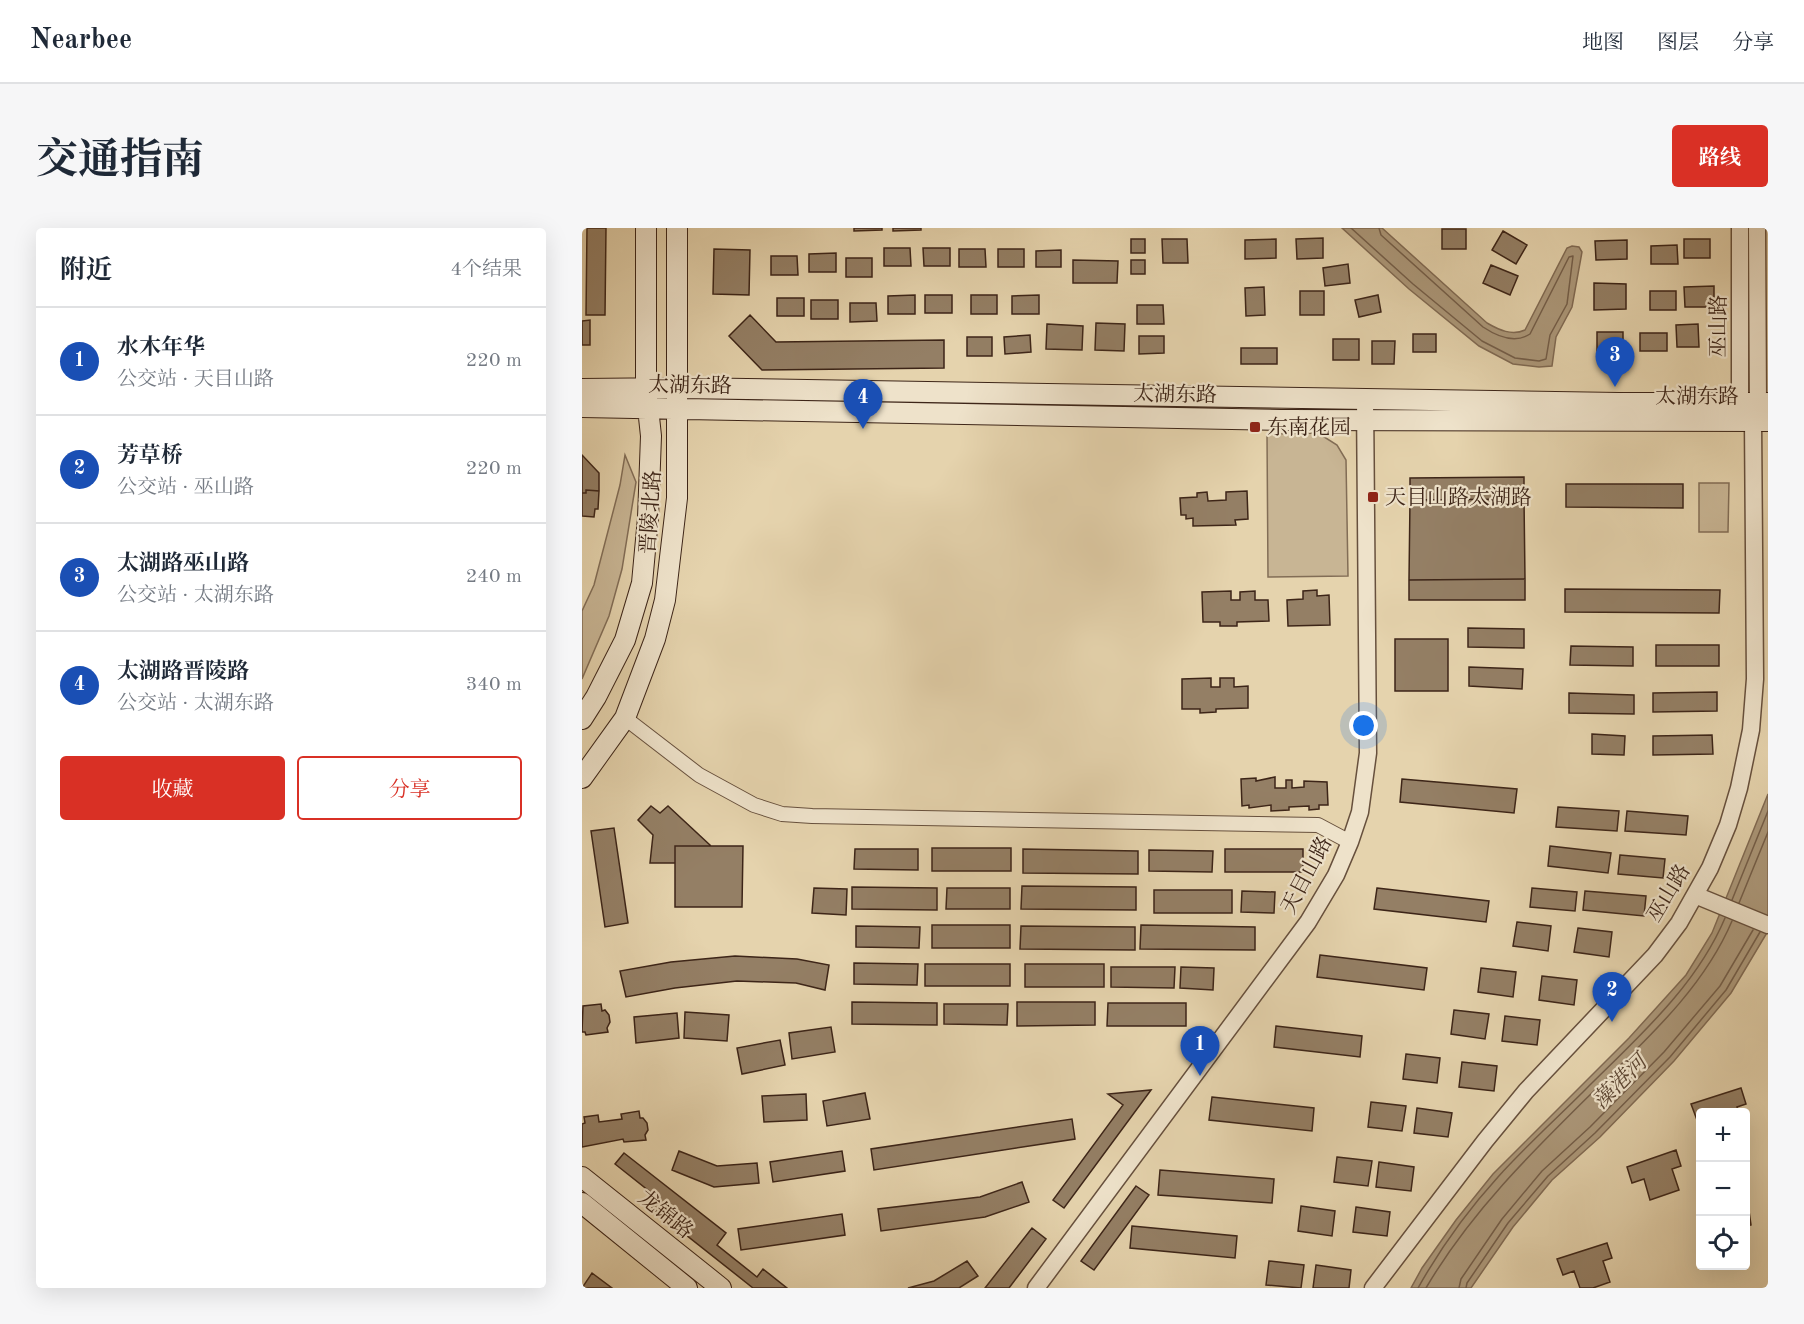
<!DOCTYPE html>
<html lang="zh">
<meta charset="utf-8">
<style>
:root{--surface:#fff;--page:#f6f6f7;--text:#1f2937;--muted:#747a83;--line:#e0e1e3;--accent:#d93025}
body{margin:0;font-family:"Old Standard TT","Noto Serif SC",serif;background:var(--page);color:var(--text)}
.controls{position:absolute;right:18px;bottom:18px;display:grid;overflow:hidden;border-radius:6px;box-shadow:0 6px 24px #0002}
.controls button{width:54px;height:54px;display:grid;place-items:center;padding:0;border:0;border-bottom:2px solid var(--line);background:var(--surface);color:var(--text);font:30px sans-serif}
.you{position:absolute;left:782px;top:498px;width:21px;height:21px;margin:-15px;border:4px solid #fff;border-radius:50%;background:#1a73e8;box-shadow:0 0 0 9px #1a73e833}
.badge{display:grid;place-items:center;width:39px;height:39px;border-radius:50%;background:var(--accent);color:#fff;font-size:20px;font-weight:700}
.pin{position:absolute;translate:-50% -50px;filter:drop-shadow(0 2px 3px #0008)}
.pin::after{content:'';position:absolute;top:32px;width:21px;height:18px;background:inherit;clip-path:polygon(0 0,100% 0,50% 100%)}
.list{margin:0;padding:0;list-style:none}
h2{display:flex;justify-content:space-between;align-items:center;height:78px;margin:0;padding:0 24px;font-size:26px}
h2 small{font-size:20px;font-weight:400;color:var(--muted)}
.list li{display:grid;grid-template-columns:39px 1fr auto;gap:18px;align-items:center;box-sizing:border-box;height:108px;padding:0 24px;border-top:2px solid var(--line)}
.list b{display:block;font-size:22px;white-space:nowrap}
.list p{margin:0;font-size:20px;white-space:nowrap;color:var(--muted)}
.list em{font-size:20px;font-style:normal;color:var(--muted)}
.actions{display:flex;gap:12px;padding:18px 24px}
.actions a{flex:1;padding:14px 0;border:2px solid var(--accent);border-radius:6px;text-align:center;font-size:21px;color:var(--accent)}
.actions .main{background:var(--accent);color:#fff}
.icon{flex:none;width:33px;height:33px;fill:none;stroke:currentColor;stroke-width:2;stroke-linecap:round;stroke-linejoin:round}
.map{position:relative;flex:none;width:1186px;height:1060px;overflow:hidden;border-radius:6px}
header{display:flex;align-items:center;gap:36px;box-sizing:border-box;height:84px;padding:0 30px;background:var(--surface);border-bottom:2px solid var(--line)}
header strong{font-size:28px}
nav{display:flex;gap:33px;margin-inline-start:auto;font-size:21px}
.intro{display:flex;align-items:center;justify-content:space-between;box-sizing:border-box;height:144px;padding:0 36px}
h1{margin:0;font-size:42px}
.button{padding:15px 27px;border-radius:6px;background:var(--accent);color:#fff;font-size:21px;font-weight:700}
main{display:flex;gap:36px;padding:0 36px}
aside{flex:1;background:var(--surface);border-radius:6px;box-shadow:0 6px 24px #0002}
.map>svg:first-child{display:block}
.green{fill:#c8b594;stroke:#826d56;stroke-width:1.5}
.water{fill:#ac987a;stroke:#806a53;stroke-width:1.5}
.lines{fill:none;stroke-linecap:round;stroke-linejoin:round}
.shore{stroke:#745e49;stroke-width:1.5}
.building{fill:#947f65;stroke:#3d2518;stroke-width:1.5}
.minor-casing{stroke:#67503d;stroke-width:16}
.tertiary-casing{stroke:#67503d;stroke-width:19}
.secondary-casing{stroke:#3d2518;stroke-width:22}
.minor{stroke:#eee2ca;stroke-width:14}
.tertiary{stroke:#eee2ca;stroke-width:16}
.secondary{stroke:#eee2ca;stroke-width:20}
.poi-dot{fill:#8f2418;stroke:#eee2ca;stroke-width:2}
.labels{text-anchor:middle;stroke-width:4.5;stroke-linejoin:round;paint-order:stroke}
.street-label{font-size:21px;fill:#3d2518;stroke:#eee2ca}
.poi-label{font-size:21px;fill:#3d2518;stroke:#eee2ca;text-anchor:start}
.water-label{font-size:22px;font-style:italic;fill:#5e4835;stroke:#eee2ca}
</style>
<header>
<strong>Nearbee</strong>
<nav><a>地图</a><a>图层</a><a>分享</a></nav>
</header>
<div class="intro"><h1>交通指南</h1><a class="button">路线</a></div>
<main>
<aside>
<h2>附近<small>4个结果</small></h2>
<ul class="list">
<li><span class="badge" style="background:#1a4fb4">1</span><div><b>水木年华</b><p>公交站 · 天目山路</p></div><em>220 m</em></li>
<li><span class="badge" style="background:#1a4fb4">2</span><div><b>芳草桥</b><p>公交站 · 巫山路</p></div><em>220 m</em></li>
<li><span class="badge" style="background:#1a4fb4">3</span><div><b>太湖路巫山路</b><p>公交站 · 太湖东路</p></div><em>240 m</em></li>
<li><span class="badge" style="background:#1a4fb4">4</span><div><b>太湖路晋陵路</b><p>公交站 · 太湖东路</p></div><em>340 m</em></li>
</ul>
<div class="actions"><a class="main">收藏</a><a>分享</a></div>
</aside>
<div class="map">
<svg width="1186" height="1060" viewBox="0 0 1186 1060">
<rect width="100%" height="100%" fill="#e5d3ad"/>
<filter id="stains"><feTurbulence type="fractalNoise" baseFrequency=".00333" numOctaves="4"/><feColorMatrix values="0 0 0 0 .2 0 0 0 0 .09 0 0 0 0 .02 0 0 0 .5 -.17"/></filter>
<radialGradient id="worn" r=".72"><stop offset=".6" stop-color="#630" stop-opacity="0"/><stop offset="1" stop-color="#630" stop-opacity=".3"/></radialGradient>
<!-- green -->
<path class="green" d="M736 205 755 217 764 232 766 348 686 349 685 206Z
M43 227 54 254 40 341 27 388 0 451V383L12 357 38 257Z
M1117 255H1147L1146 304H1117Z"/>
<!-- water -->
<path class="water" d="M760 0H800L905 95C917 102 930 108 943 102L985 20 990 18 997 19 1000 24 990 79 974 109 970 138 957 139 931 136 897 118 827 61Z
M1186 566V703L1149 765 1092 833 1018 909 970 952 931 999 889 1060H829L840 1040 874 992 911 946 1047 810 1104 747 1130 705Z"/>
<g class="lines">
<!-- shore -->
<path class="shore" d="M769 0 831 56 900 113 933 130 957 133 964 131 968 107 985 76 991 28 987 29 948 106C933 116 916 109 901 99L799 7 797 0
M1150 672 1186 583
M1157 675 1186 604
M836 1060C858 1021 886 982 916 949 943 919 974 891 1003 862 1055 810 1114 759 1143 690
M844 1060C889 983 953 921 1016 859 1067 809 1122 759 1150 693
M877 1060 879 1051 920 991 960 943 1008 899 1082 824 1138 758 1171 702
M884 1060 885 1055 926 995 966 948 1013 905 1088 829 1144 762 1178 704"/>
</g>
<!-- building -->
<path class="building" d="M5 0H24L23 87H4Z
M272 0H300V2L272 3Z
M311 0H339V2L311 3Z
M860 1H884V21H860Z
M921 3 945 17 934 36 910 22Z
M741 10V30L715 31 714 11Z
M549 11H563V25H549Z
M580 11H605L606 35H581Z
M694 11V30L663 31V12Z
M1102 11H1128V30H1102Z
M1045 12V31L1014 32 1013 13Z
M1095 17 1096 36H1069V18Z
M302 20H328L329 38H302Z
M341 20H368V38H342Z
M132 21 168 22 167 67 131 66Z
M377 21H403L404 39H377Z
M416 21H442V39H416Z
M479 22V39H454V23Z
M254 25V44H227V26Z
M189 28H215L216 47H189Z
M264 30H290V49H264Z
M491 32 536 33 535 55H491Z
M549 32H563V46H549Z
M766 36 768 55 743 58 741 40Z
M909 37 936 48 928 67 901 55Z
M1012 55 1044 56V81L1012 82Z
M1132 58V79H1103L1102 59Z
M682 59 683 87 664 88 663 60Z
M718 63H742V87H718Z
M1068 63H1094V82H1068Z
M333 67V86H306V68Z
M343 67H370V85H343Z
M389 67H415V86H389Z
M457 67V86H430V68Z
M796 67 799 84 777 89 773 72Z
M195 70H222V88H195Z
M229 72H256V91H229Z
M268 75H294L295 93 268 94Z
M555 77H581L582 96H555Z
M168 87 194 114 362 112V140L180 142 147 108Z
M8 92V117H0V93Z
M514 95 543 96 542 123 513 122Z
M465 96 501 98 500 122 464 121Z
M1116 96 1117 119H1095L1094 97Z
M1015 104H1041V122L1015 123Z
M1058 105H1085V123H1058Z
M831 106H854V124H831Z
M448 107 449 124 423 126 422 109Z
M557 108H582V125L557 126Z
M385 109H410V128H385Z
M751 111H777V132H751Z
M790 113H813L812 136H790Z
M659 120H695V136H659Z
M0 227 17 245V263L4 262V265H0Z
M942 249V271L828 272V250Z
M984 256H1101V280L984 279Z
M4 262 17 263 16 281H13L12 289 0 288V265H4Z
M665 263 666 291 653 292 654 297 611 298V290L604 291V287H599L598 270 615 269V265L625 264 626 273 644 272V264Z
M942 271 943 351 827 352 828 272Z
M943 351V372H827V352Z
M983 361 1138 362 1137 385 983 384Z
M735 362V368L747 367 748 397 706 398 705 372 721 371V363Z
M649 363V372H658V364L673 363V372H686L687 393 655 394V398H638V394H621L620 364Z
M886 400 942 401V420L886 419Z
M813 411H866V463H813Z
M1074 417H1137V438H1074Z
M989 418 1051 419V438L988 437Z
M887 439 941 441 940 461 887 458Z
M629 450V459H638V450H652V459L666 458V480L634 481V484L618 485V481H600V451Z
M1135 464V483L1071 484V465Z
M987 465 1052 467V486L987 485Z
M1010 506 1043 508 1042 527 1010 526Z
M1130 507 1131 526 1071 527V508Z
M693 549V560H704V552H710V560L722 559V553L745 554 746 577H737V581L727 582V578L707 579V582L689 583V577L667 580V577L660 578 659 551 674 550V553Z
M820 551 935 561 932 585 818 574Z
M69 578 78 585 86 578 129 618H93V635H68L71 607 56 592Z
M976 579 1037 583 1035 603 974 599Z
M1045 583 1106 588 1104 607 1043 603Z
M32 600 46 695 23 699 9 603Z
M93 618H161L160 679H93Z
M968 618 1029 625 1026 645 966 638Z
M350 620H429V643H350Z
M273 621H336V642L272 641Z
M441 621 556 623V646L441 645Z
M643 621H721V644H643Z
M567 622 631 623 630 644 567 643Z
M1038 627 1083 631 1081 650 1036 646Z
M440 658 554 659V682L439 681Z
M270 659 355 660V682L270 681Z
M232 660 265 661 264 687 230 685Z
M365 660H428V681H364Z
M795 660 907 673 904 694 792 681Z
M950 660 995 664 993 683 948 679Z
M572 662H650V685H572Z
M660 663 693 664 692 685 659 684Z
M1003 663 1064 668 1062 688 1001 682Z
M935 694 969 698 966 723 931 718Z
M350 697H428V720H350Z
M559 697 673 699V722L558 721Z
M274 698 338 699 337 720 274 719Z
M439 698 553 699V722L438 721Z
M996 700 1030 704 1027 729 992 724Z
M738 727 845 740 842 762 735 749Z
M153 728 215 731 247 737 243 762 214 755 155 753 93 760 44 769 38 743 89 734Z
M272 735 336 736 335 757 272 756Z
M343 736H428V758H343Z
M443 736H522V759H443Z
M529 739H593L592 760 529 759Z
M599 739 632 740 631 762 598 760Z
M899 740 934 744 931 769 896 764Z
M960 748 995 752 992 777 957 772Z
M270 774 355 775V797L270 796Z
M435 774H513V797L435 798Z
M526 775H604V798H525Z
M19 776 20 783 23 782 27 787 28 794 25 800 26 804 4 807 3 804H0L1 778Z
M362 776H426L425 797 362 796Z
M872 782 907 786 903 811 869 806Z
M103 784 147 787 145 813 102 810Z
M95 785 97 810 54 815 52 789Z
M923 788 958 792 955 817 920 813Z
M694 798 780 808 778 829 692 819Z
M249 799 253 824 210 831 207 805Z
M198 812 203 837 160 846 155 820Z
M824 826 858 830 855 855 821 851Z
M880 834 915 838 912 863 877 859Z
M1159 860 1164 876 1155 879 1157 884H1118V891L1115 892 1109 876Z
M569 862 482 980 471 972 541 877 526 866Z
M283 865 288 891 245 898 241 873Z
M224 866 225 892 182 894 180 868Z
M630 869 732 880 730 903 627 892Z
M789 874 824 878 820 903 786 899Z
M835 880 870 885 866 909 832 905Z
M57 883 58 890H61L65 895 66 902 63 907 64 912 42 914 41 911 0 919V896L3 895 2 889 16 887 17 894 40 891 39 886Z
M490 891 493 911 292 942 289 921Z
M1094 922 1099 938 1090 941 1097 962 1068 972 1062 951 1050 955 1045 939Z
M97 923 135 938 175 935 177 955 132 959 90 942Z
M260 923 263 943 191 954 188 934Z
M42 925 144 1005 135 1017 175 1049 181 1041 205 1060H171L70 980 77 971 33 936Z
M755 929 790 933 786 958 752 954Z
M797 934 832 939 829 963 794 959Z
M578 942 692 951 690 975 576 967Z
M440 954 447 974 403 989 299 1003 296 981 398 969Z
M554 958 567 967 512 1042 499 1033Z
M1164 962 1169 997 1164 998Z
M719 978 753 983 750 1008 716 1003Z
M774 979 808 984 805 1008 771 1004Z
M260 986 263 1007 159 1022 156 1001Z
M550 998 655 1008 653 1030 548 1020Z
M450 1000 464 1011 427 1060H403Z
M1025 1015 1030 1030 1021 1033 1028 1054 1011 1060H998L992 1043 981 1047 975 1031Z
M385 1033 396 1048 377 1060H326L352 1053Z
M687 1033 722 1037 719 1060 684 1057Z
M734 1037 769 1042 767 1060H731Z
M10 1045 30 1060H0Z"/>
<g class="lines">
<!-- minor casing -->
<g class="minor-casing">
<path id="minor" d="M43 490 117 547 172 577 200 586 230 588 736 597 768 614"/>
</g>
<!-- tertiary casing -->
<g class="tertiary-casing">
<path id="tertiary" d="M1158 0V175L1165 184
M1113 667 1186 697
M454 1060 726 694 754 647 768 614 778 584 786 525 783 170
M791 1060 903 913 944 863 1073 727 1097 695 1128 640 1146 597 1157 560 1169 502 1173 451 1171 192 1176 175 1175 0"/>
</g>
<!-- secondary casing -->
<g class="secondary-casing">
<path id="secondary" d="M0 161 97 160 1037 175H1186
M0 179 699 192 1186 193
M0 491 14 469 43 412 60 355 66 290 69 208 64 161V0
M0 550 43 490 73 411 83 372 95 270V0
M0 949 139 1060
M0 975 105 1060"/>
</g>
<!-- minor -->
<use href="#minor" class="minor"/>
<!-- tertiary -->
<use href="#tertiary" class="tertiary"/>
<!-- secondary -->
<use href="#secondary" class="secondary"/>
</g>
<!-- markers -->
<g class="poi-dot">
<rect x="667" y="193" width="12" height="12" rx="3"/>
<rect x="785" y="263" width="12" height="12" rx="3"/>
</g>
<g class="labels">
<!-- street labels -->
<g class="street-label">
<text transform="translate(1136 98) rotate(-90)" y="7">巫山路</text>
<text transform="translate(108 157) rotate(1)" y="7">太湖东路</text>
<text transform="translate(593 166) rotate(1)" y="7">太湖东路</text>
<text x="1115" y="175">太湖东路</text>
<text transform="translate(68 284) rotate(-86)" y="7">晋陵北路</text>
<text transform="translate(724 647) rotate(-62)" y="7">天目山路</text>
<text transform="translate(1086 665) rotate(-59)" y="7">巫山路</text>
<text transform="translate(84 986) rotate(39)" y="7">龙锦路</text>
</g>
<!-- poi labels -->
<g class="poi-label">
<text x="685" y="206">东南花园</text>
<text x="803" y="276">天目山路太湖路</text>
</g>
<!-- water labels -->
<g class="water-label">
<text transform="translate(1037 853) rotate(-45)" y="8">藻港河</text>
</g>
</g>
<rect width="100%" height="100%" filter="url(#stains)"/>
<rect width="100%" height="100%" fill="url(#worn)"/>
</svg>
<div class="controls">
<button>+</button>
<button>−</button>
<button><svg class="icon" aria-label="locate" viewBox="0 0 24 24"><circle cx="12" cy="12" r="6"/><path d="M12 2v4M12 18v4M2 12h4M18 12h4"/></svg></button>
</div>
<div class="you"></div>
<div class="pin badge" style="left:618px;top:848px;background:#1a4fb4">1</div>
<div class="pin badge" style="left:1030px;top:794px;background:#1a4fb4">2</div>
<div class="pin badge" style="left:1033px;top:159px;background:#1a4fb4">3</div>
<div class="pin badge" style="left:281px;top:201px;background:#1a4fb4">4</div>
</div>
</main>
